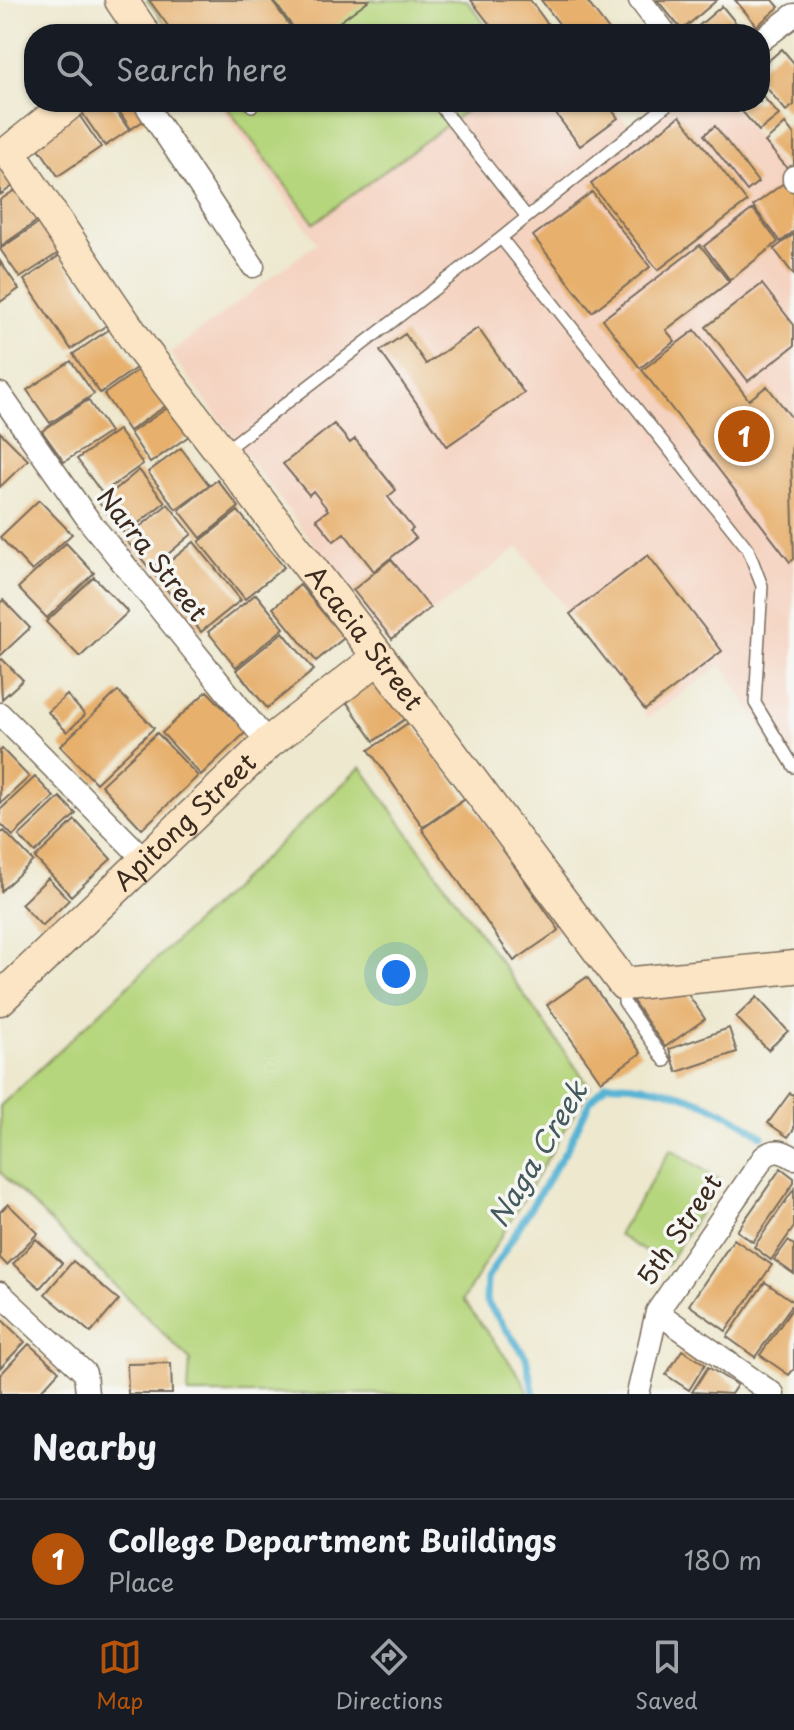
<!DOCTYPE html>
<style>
:root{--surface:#171b24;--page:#20242c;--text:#f1f3f6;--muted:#9ea1a6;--line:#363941;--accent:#b45309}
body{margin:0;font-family:"Playpen Sans",sans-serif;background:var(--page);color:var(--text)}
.you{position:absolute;left:396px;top:974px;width:28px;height:28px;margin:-20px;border:6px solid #fff;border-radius:50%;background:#1a73e8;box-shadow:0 0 0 12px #1a73e833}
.badge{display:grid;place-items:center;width:52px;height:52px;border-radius:50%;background:var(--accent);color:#fff;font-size:26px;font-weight:700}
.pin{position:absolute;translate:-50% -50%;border:4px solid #fff;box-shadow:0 2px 8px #0006}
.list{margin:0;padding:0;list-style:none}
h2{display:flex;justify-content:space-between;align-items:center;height:104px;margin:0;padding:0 32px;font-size:34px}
h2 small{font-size:26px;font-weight:400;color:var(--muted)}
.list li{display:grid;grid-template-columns:52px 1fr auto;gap:24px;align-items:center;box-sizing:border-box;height:120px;padding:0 32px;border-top:2px solid var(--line)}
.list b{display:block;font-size:30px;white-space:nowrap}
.list p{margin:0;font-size:26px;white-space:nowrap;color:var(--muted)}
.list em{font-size:26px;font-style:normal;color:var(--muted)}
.icon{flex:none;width:44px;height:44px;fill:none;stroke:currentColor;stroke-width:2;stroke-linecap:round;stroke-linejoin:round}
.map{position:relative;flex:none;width:794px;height:1394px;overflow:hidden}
.search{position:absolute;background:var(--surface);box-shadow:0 2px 6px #0004;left:24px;right:24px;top:24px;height:88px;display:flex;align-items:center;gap:20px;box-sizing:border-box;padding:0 28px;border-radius:32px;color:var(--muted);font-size:30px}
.sheet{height:224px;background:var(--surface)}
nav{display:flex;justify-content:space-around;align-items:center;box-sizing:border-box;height:112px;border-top:2px solid var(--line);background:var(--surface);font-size:22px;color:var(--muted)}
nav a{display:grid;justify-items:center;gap:4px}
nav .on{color:var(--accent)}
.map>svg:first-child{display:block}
.built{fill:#f5d3c1}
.green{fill:#b6d67d;stroke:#78804e;stroke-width:2}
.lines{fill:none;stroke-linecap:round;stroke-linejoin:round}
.stream{stroke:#56b3d4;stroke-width:7}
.building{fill:#e7b06d}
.lane-casing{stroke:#796c5c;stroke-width:14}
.street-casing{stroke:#796c5c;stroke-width:25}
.secondary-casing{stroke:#796c5c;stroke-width:35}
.lane{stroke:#fff;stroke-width:11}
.street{stroke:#fff;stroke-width:22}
.secondary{stroke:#fce5c4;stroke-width:32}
.labels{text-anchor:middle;stroke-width:7;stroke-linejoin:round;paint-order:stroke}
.street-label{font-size:26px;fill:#3b2a1e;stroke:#f6f6f2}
.water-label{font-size:28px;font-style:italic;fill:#445a5e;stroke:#f6f6f2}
</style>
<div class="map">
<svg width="794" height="1394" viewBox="0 0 794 1394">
<rect width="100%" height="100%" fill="#f6f6f2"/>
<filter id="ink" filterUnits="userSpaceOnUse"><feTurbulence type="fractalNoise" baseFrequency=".0125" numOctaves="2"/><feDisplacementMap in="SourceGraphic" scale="16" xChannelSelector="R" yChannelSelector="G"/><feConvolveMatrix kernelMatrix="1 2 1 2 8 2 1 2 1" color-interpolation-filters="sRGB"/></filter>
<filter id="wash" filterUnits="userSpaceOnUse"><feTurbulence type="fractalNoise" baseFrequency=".006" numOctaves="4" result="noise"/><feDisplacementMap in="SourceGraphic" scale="32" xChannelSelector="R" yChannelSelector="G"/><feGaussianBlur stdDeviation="1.8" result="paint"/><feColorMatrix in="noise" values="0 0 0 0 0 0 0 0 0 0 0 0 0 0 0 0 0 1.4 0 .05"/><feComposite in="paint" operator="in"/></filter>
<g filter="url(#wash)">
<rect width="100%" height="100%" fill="#ede8ce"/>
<!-- built -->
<path class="built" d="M217 102H610L628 125 659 102H730L794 183V783L722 664 648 718 519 547 389 644 170 353 317 243Z"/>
<!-- green -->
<path class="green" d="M147 0H467L492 34H173Z
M223 102H478L314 223Z
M361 767 590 1087 463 1300 522 1379 528 1394H188L190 1360 0 1172V1106Z
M671 1149 720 1180 667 1265 618 1235Z"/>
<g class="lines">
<!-- stream -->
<path class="stream" d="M534 1394 526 1357 486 1301 487 1279 568 1147 590 1101 606 1084C659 1082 720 1104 762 1136"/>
</g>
<g id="blocks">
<!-- building -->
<path class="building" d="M149 0H271L296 34H174Z
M273 0H369L323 34H298Z
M471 0H530L555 34H497Z
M541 0H586L612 34H567Z
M657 0H717L682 30Z
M735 0H773L779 7 757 26Z
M722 6 745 34H689Z
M782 49 794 63V105L786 111 760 80V68Z
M760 93 779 115 759 131 734 102H760Z
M85 102H110L129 130 105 146 78 107Z
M113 102H139L149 117 131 129Z
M547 102H606L618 118 580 146Z
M77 112 101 147 58 176 34 141Z
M680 116 747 202 658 270 591 184Z
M785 124 794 135V165L788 169 765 142Z
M715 126 758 182 747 191 704 135Z
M0 167 13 186 0 195Z
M789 179 794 185V231L781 242 753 206Z
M15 190 37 221 1 246 0 200Z
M592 192 650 267 592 312 533 236Z
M753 209 778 242 730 280 704 246Z
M40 222 60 252 20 278 0 249Z
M794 234V275L774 249Z
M700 245 729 282 666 330 675 341 640 368 603 319Z
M60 255 107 325 71 349 24 280Z
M0 261 19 289 0 302Z
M762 284 794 325V346L748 381 706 327Z
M478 328 524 393 447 446 380 351 405 334 426 364Z
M110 329 136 368 100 393 73 354Z
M695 330 749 400 767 386 794 421 791 454 794 559 790 562 642 370Z
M71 361 94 394 50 423 27 390Z
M144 366 170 403 129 431 104 394Z
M88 400 110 432 64 462 42 431Z
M169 407 189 436 150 463 130 433Z
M334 424 350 443 355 439 396 490 388 497 413 529 410 531 416 538 374 571 344 533 334 541 316 519 328 510 313 491 309 495 283 464Z
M118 430 143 464 102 493 77 459Z
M0 432 28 460 0 487Z
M181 448 209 485 176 509 148 472Z
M139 470 165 502 125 534 99 503Z
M217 480 239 507 201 538 179 510Z
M39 500 72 534 32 571 0 537Z
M168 504 192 534 150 569 125 539Z
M238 511 284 567 245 599 199 542Z
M194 542 241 600 201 632 154 574Z
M66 543 94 573 47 618 18 588Z
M648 555 722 651 645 710 570 614Z
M391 559 430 608 392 639 353 590Z
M94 577 128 612 80 657 46 622Z
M300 585 344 638 316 661 273 608Z
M256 594 284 628 236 667 208 632Z
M3 600 30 628 0 656V603Z
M283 632 314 670 267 708 236 670Z
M2 659 23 680 2 699 0 661Z
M384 669 415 712 374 741 343 697Z
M118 691 154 728 96 783 60 746Z
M207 691 246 732 201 775 162 733Z
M67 695 85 715 67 732 48 712Z
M411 721 465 798 423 827 369 750Z
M157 733 198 776 142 829 101 785Z
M2 749 29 777 0 804V751Z
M35 777 54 797 13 836 0 823V810Z
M60 797 76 814 35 853 19 836Z
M467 798 559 930 514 961 422 829Z
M75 820 111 859 71 896 35 858Z
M4 831 33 861 1 891 0 834Z
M48 878 69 900 42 926 21 904Z
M587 977 641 1053 601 1081 547 1005Z
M683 987 705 1019 665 1047 626 991Z
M757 997 788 1031 768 1050 736 1017Z
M729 1028 737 1052 677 1072 669 1049Z
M790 1093 794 1095V1129L788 1137 768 1123Z
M781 1168 794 1178V1183L753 1242 737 1231Z
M794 1189V1227L771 1260 754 1247Z
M8 1204 38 1233 7 1265 0 1258V1212Z
M36 1239 62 1263 40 1288 13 1264Z
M734 1239 772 1265 726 1331 689 1305Z
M788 1241 794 1245V1274L774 1260Z
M73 1261 119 1300 91 1333 45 1294Z
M765 1282 794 1302 755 1357 727 1337Z
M794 1306V1369L789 1375 760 1355Z
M0 1318 25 1342 0 1368Z
M29 1344 59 1371 38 1394H0V1375Z
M682 1350 705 1364 689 1390 666 1375Z
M171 1363 172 1394H128L127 1364Z
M708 1367 737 1385 731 1394 692 1392Z"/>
</g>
</g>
<g filter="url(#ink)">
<use href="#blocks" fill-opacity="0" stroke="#796c5c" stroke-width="2"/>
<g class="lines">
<!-- lane casing -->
<g class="lane-casing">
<path id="lane" d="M351 34H378
M437 102 527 217
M252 106 257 102
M501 238 748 549 762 586 755 703 794 767
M224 451 501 238 668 104
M624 985V1002L665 1061"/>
</g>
<!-- street casing -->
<g class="street-casing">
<path id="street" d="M640 0 666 34
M760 41 794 15
M144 102 253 266
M794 177V180
M0 394 90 522 268 743
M0 714 147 862
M0 1293 85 1373 87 1394
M657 1312 773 1394
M638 1394 657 1312 764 1157C774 1148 783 1151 794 1158"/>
</g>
<!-- secondary casing -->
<g class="secondary-casing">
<g id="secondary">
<path d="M121 0 144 34"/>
<path id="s1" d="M71 102 9 152 142 349 379 657 624 984 794 967"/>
<path id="s2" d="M0 999 268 743 379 657"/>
</g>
</g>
<!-- lane -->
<use href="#lane" class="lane"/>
<!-- street -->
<use href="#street" class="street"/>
<!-- secondary -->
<use href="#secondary" class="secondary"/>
</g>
</g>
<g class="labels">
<!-- street labels -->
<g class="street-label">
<text transform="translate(152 555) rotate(52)" y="9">Narra Street</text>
<text dy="9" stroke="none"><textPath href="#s1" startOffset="682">Acacia Street</textPath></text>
<text dy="9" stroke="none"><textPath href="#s2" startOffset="256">Apitong Street</textPath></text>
<text transform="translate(680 1230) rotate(-56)" y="9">5th Street</text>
</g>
<!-- water labels -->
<g class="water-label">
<text transform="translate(538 1154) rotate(-59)" y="10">Naga Creek</text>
</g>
</g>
</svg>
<div class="you"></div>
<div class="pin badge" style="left:744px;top:436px">1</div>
<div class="search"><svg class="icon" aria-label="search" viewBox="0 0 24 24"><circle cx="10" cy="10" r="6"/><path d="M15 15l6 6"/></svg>Search here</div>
</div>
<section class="sheet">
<h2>Nearby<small></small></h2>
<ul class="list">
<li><span class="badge">1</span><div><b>College Department Buildings</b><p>Place</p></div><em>180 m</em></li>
</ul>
</section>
<nav>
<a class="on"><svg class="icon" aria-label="map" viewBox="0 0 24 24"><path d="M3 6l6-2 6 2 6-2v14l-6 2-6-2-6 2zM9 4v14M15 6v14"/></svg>Map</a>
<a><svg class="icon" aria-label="directions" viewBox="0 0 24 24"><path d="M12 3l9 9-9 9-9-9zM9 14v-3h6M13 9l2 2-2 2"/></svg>Directions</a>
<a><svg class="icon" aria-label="saved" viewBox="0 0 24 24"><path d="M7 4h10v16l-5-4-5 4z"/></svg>Saved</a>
</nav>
